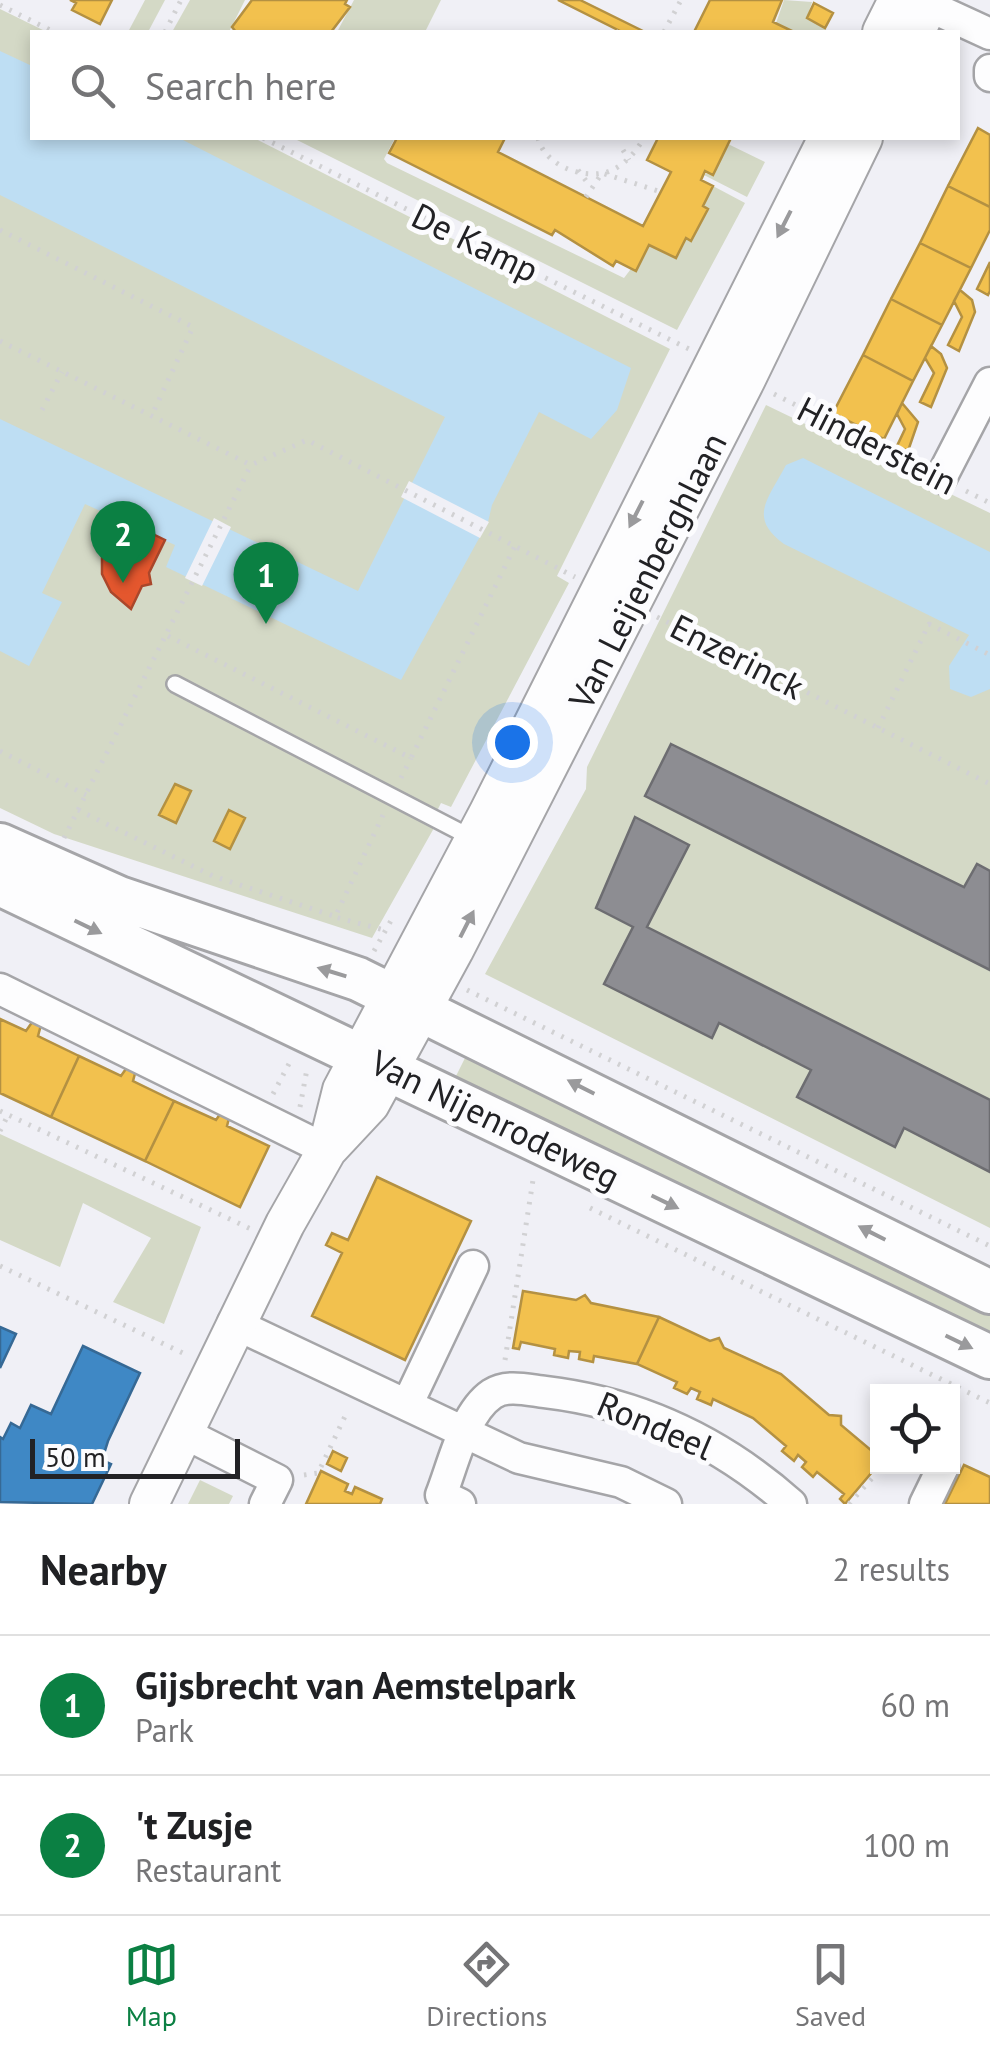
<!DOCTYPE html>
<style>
:root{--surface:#fff;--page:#f6f6f6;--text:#202124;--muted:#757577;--line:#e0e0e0;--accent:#0b8043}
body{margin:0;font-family:"PT Sans",sans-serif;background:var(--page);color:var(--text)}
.controls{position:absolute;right:30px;bottom:30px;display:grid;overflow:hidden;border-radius:0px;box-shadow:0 5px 15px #0003}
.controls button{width:90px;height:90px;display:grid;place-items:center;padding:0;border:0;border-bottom:2px solid var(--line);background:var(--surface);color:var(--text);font:50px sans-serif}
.scale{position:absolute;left:30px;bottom:25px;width:210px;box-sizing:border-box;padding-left:10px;border:5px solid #222225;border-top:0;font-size:28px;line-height:35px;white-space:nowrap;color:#222225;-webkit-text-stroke:8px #fcfcfe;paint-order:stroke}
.you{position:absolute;left:512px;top:742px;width:35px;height:35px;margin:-25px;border:8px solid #fff;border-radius:50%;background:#1a73e8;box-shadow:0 0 0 15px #1a73e833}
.badge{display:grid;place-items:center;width:65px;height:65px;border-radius:50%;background:var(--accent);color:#fff;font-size:32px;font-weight:700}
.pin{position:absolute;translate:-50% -82px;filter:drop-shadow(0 2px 5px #0008)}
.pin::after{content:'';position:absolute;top:52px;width:35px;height:30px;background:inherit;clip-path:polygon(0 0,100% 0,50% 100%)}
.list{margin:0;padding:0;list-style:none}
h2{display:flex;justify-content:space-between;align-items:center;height:130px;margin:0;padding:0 40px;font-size:42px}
h2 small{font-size:32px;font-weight:400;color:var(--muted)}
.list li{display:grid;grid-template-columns:65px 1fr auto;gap:30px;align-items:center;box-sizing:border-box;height:140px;padding:0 40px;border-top:2px solid var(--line)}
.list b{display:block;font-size:38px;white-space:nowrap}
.list p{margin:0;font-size:32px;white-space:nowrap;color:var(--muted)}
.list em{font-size:32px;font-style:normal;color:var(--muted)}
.icon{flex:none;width:55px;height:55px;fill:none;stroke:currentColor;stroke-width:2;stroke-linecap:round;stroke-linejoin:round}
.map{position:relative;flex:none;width:990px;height:1504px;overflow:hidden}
.search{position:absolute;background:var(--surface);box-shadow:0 5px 15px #0003;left:30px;right:30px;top:30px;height:110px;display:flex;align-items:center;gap:25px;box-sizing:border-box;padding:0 35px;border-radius:0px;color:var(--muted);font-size:38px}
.sheet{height:410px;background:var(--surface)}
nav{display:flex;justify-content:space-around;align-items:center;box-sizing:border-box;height:140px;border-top:2px solid var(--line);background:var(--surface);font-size:28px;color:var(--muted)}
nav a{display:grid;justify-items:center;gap:5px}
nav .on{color:var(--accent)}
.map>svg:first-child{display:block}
.green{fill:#d4d9c6}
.water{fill:#bedef3}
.pier{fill:#f0f0f6}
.homes{fill:#f2c14e;stroke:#b49142;stroke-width:2.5}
.shops{fill:#e4572e;stroke:#aa472b;stroke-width:2.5}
.schools{fill:#3f88c5;stroke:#366995;stroke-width:2.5}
.industry{fill:#8d8d92;stroke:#6d6d71;stroke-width:2.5}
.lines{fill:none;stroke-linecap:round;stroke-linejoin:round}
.service-casing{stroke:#a5a5a8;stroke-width:20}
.minor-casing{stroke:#a5a5a8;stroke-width:35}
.tertiary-casing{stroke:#a5a5a8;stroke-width:42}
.secondary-casing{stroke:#a5a5a8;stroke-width:48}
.path{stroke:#d1d1d3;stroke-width:5;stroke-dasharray:2.5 8;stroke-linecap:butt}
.service{stroke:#fdfdfe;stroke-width:15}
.minor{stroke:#fdfdfe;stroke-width:30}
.tertiary{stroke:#fdfdfe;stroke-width:38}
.secondary{stroke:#fdfdfe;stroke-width:42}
.oneway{fill:#9a9a9c}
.labels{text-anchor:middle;stroke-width:10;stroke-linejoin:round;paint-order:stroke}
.street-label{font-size:35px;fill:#222225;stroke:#fcfcfe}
</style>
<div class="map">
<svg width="990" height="1504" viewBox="0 0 990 1504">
<rect width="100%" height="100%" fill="#f0f0f6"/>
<!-- green -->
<path class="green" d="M145 0H165L148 32H128Z
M190 0H245L229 32H172Z
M354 0H441L425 32H337Z
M784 0 812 2 807 18 830 32H773Z
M0 9 47 32H32V138H254L670 349 557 576 569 583 451 807 441 803 430 825 434 828 372 938 54 834 0 808Z
M293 138H395L384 159 387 163 624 278 649 245 677 258 713 186 745 203 677 330Z
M728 144 765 162 747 197 704 175 717 166Z
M766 405 990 513V1228L485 974 586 789 587 767Z
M471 1046 990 1296V1341L453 1082Z
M0 1134 201 1227 164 1324 113 1302 151 1238 83 1203 60 1267 0 1240Z
M200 1480 233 1496 229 1504H188Z"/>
<!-- water -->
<path class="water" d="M0 51 32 66V138H179L631 368 617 410 591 439 539 412 492 505 488 522 401 680 166 567 175 545 85 504 42 593 62 602 29 666 0 651V419L358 591 445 417 0 195Z
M803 458 990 552V689L971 697 950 689 949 666 969 635 784 544C747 517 769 498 786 465Z"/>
<!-- pier -->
<path class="pier" d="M409 481 489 522 480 538 401 497Z
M214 518 231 527 202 586 185 578Z"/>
<!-- homes -->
<path class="homes" d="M70 0H112L100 24 72 10 76 3Z
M252 0H347L345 4 350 7 331 32H236L232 27Z
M558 0H580L645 32H622Z
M710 0H782L773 22 794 32H694Z
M814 3 833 13 825 28 807 18Z
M978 128 990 135V207L948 186Z
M397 138H505L498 152 643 226 671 172 647 160 658 138H731L713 175 705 171 701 180 713 186 703 206 708 209 691 241 686 238 676 258 649 245 636 271 616 261 613 266 555 230 552 235 389 153Z
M948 186 990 207V230L971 268 920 243Z
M920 243 971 268 942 325 891 299Z
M990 262V291L988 295 977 289Z
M960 290 972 300 975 312 959 351 948 345 962 317 954 301Z
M891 299 942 325 913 381 863 355Z
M931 346 941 354 947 368 931 407 920 402 934 373 925 358Z
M863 355 913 381 884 439 833 413Z
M902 403 918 422 908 451 897 446 905 429 897 414Z
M175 784 191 791 176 823 159 815Z
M229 810 245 818 230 849 214 841Z
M35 1018 42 1021 38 1036 79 1056 51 1117 0 1093V1019L26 1031Z
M79 1056 121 1076 130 1063 137 1066 133 1081 174 1101 145 1161 51 1117Z
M174 1101 216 1120 225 1107 231 1110 227 1126 269 1146 240 1207 145 1161Z
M377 1177 471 1221 405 1360 312 1316 342 1253 326 1245 332 1233 348 1240Z
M523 1291 576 1300 585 1295 591 1303 659 1317 637 1364 594 1356 593 1362 579 1359 580 1352 569 1351 568 1358 554 1355 555 1349 521 1342 519 1349 513 1348Z
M659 1317 710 1341 719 1338 724 1348 781 1374 829 1415 841 1416V1425L878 1456V1465L845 1504 840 1499 844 1494 817 1472 813 1477 802 1467 806 1462 798 1455 794 1461 782 1451 786 1446 753 1418 713 1399 711 1405 697 1399 700 1392 691 1388 687 1394 674 1388 677 1382 637 1364Z
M333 1451 347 1458 341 1471 327 1464Z
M964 1465 990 1477V1504H945Z
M321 1471 348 1484 345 1491 352 1494 355 1487 382 1499 380 1504H306Z"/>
<!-- shops -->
<path class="shops" d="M114 515 165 540 149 573 151 584 142 586 131 609 111 592 102 574V549Z"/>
<!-- schools -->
<path class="schools" d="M0 1327 16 1334 0 1368Z
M83 1346 140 1373 108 1441 102 1460 111 1464 92 1504 0 1502V1437L3 1439 11 1423 20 1428 31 1405 51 1414Z"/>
<!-- industry -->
<path class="industry" d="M671 744 964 887 977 864 990 871V970L645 796Z
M635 817 689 845 647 927 990 1100V1172L904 1128 895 1147 797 1097 811 1070 719 1023 712 1038 604 984 633 927 596 908Z"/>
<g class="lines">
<!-- service casing -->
<g class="service-casing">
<path id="service" d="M175 684 472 838"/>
</g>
<!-- minor casing -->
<g class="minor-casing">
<path id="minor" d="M916 0 990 34
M990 70V76
M941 478 990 383
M0 989 327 1150
M233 1323 519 1458 621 1482 666 1504
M407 1405 473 1266
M182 1432 277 1480 265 1504
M460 1504 441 1495C453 1465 464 1413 492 1394 507 1384 528 1390 545 1392 638 1403 721 1442 791 1504
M925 1504 943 1467"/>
</g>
<!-- tertiary casing -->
<g class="tertiary-casing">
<path id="tertiary" d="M882 32 898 0
M915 32 931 0
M327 1150 342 1090 489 812 828 138
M149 1504 285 1224 327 1150 370 1104 454 950 746 379 863 138"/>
</g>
<!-- secondary casing -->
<g class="secondary-casing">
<path id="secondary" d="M0 845 119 898 358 979 990 1292
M0 884 990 1357"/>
</g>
<!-- path -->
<path class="path" d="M0 5 54 32
M165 32 181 0
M618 32 619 31
M664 32 681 0
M263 138 689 349
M538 138C544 163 577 178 603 173 622 169 635 153 644 138
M623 150 629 160
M578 170 590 186
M586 197 602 173 661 192
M0 230 193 327 151 417
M0 341 251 465 307 440 575 577
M774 394 916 466
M42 410 62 372
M966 491 990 503
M657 617 990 784
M168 636 411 758 515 546
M878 728 929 624 990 655
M0 751 86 795
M401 778 411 758
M78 810 213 876 334 916
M383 815 335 917 384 930
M64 838 251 465
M374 951 393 917
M467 990 990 1246
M273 1094 291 1060
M300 1107 307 1069
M0 1111 251 1229
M0 1131 8 1115
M590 1208 990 1403
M0 1266 187 1355
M505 1360 533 1180
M304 1475 318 1473 348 1410
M849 1504 883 1466"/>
<!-- service -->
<use href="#service" class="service"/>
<!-- minor -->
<use href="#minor" class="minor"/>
<!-- tertiary -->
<use href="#tertiary" class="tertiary"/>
<!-- secondary -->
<use href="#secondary" class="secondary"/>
</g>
<!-- one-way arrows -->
<defs><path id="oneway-solid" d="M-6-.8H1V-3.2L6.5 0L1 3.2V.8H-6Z" transform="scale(2.5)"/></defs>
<g class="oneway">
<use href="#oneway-solid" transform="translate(784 224) rotate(117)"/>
<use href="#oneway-solid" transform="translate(636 514) rotate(117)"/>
<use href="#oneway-solid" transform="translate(467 924) rotate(-63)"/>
<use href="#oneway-solid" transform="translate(88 927) rotate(26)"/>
<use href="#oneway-solid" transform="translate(332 972) rotate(-163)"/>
<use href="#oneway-solid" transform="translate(581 1087) rotate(-153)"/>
<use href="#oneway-solid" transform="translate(665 1202) rotate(26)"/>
<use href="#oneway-solid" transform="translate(872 1233) rotate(-153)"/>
<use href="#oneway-solid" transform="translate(959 1342) rotate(26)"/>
</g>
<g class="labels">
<!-- street labels -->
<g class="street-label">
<text transform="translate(475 243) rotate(26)" y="12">De Kamp</text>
<text transform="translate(877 446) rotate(27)" y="12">Hinderstein</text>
<text transform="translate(648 571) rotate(-63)" y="12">Van Leijenberghlaan</text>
<text transform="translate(737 657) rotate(27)" y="12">Enzerinck</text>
<text transform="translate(495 1120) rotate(26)" y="12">Van Nijenrodeweg</text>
<text transform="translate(655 1426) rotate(23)" y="12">Rondeel</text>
</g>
</g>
</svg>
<div class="controls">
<button><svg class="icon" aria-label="locate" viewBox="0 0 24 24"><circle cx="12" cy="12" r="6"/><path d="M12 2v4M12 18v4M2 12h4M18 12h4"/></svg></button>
</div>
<div class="scale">50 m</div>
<div class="you"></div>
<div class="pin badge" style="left:266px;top:624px">1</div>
<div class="pin badge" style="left:123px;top:583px">2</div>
<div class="search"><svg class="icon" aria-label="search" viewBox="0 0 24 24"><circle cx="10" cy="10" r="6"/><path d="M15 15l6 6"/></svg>Search here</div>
</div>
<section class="sheet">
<h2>Nearby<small>2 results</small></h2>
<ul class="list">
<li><span class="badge">1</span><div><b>Gijsbrecht van Aemstelpark</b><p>Park</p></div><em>60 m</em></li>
<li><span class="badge">2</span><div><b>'t Zusje</b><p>Restaurant</p></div><em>100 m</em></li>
</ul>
</section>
<nav>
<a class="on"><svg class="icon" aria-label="map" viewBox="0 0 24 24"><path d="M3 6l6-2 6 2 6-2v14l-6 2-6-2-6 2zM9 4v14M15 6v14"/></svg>Map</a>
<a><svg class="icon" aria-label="directions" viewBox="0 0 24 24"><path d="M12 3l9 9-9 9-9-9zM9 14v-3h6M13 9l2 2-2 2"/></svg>Directions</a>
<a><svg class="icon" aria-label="saved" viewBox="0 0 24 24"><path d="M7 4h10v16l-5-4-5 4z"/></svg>Saved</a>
</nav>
